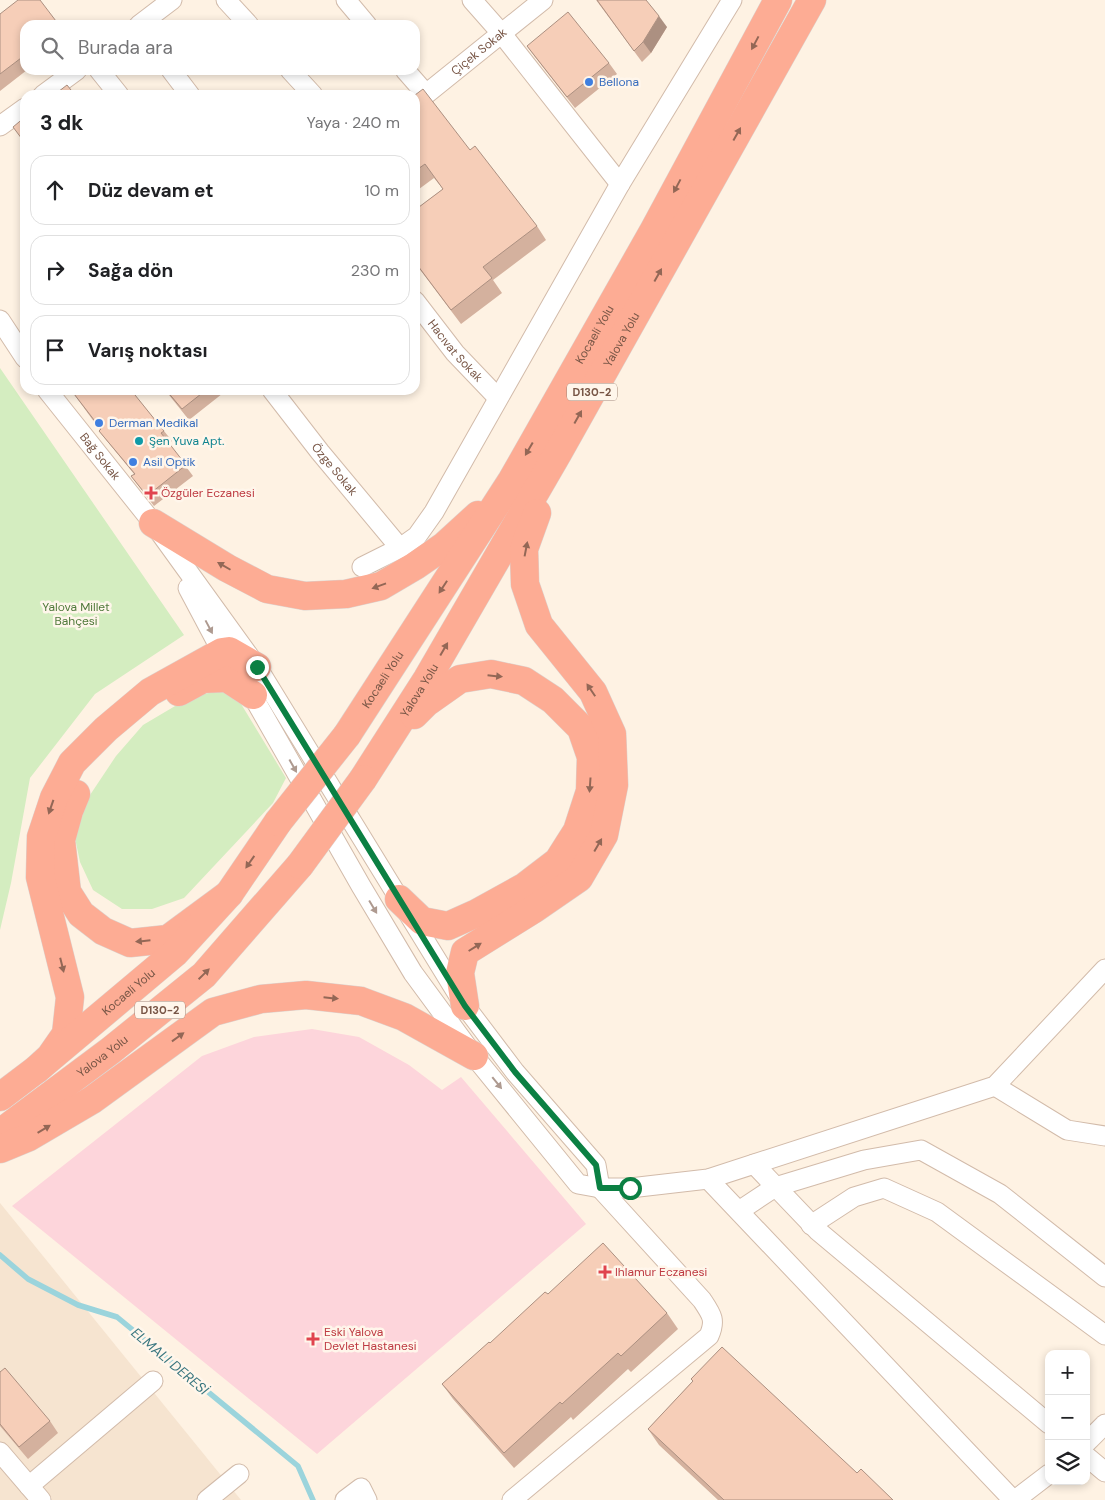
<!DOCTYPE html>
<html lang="tr">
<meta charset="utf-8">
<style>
:root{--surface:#fff;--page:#f2f2f2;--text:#202124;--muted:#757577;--line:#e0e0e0}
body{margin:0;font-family:"DM Sans",sans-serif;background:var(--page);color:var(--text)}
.controls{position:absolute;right:15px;bottom:15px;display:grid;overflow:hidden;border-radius:10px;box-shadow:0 2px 8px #0003}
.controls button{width:45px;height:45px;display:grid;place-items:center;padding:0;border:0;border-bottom:1px solid var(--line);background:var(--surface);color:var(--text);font:25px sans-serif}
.stop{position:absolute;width:15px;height:15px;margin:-11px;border:4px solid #0b8043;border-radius:50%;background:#fff}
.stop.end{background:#0b8043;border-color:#fff;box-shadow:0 1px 5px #0008}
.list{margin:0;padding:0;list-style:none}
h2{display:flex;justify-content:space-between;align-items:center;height:65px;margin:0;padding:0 20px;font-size:21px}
h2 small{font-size:16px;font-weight:400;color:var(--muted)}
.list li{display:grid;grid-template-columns:32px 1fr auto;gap:15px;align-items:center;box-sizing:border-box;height:70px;margin:0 10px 10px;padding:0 10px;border:1px solid var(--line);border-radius:15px}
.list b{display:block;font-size:19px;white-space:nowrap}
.list em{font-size:16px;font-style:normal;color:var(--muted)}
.icon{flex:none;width:28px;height:28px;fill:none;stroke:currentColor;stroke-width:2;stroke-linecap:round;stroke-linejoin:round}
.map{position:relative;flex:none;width:1105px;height:1500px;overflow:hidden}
.search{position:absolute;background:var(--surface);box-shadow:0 2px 8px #0003;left:20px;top:20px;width:400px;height:55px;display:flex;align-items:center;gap:12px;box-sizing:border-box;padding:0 18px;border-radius:15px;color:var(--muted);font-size:19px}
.panel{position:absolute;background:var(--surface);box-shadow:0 2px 8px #0003;left:20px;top:90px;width:400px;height:305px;border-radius:15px}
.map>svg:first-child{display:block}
.residential{fill:#f6e4d0}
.medical{fill:#fdd5db}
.green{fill:#d4edc0}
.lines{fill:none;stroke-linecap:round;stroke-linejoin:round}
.stream{stroke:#9bd4dc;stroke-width:5.5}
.street-casing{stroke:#d2bbaa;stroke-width:21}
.highway-casing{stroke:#dcd3cf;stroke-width:29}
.street{stroke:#fff;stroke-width:19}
.highway{stroke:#fdac94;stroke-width:28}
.highway-bridge-casing{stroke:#dcd3cf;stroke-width:29;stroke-linecap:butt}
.highway-bridge{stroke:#fdac94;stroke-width:28}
.wall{fill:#d4b19e}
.shaded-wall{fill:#ac9081}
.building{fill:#f6ceb8;stroke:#ac9081}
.oneway{fill:#936756}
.oneway2{fill:#ae9a90}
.route{stroke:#0b8043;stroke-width:6}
.shop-dot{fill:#3f7fe0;stroke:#fff6eb;stroke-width:2}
.culture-dot{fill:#0f9aa8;stroke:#fff6eb;stroke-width:2}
.health-dot{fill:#e0444e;stroke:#fff6eb;stroke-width:2}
.labels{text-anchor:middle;stroke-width:5;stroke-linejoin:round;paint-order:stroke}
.shield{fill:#fff6eb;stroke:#a08678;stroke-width:1}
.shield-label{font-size:11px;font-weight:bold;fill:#785646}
.street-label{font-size:12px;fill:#785646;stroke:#fff6eb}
.shop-label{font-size:12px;fill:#366cbe;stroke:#fff6eb;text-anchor:start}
.culture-label{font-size:12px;fill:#0d838f;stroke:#fff6eb;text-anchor:start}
.health-label{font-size:12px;fill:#be3a42;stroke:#fff6eb;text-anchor:start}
.park-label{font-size:12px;fill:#50793b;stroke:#fff6eb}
.water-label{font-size:14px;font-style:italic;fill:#39767f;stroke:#fff6eb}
</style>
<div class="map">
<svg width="1105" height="1500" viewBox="0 0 1105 1500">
<rect width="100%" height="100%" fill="#fef2e3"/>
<!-- residential -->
<path class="residential" d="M0 1203 241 1500H0Z"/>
<!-- medical -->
<path class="medical" d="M312 1029 359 1037 409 1065 442 1090 461 1077 586 1224 317 1454 12 1206 202 1056 254 1037Z"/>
<!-- green -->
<path class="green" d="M0 368 184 635 95 694 30 778 11 883 0 930Z
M220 691 235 694 286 778 273 803 184 898 152 909H122L93 890 80 862 75 838 88 798 116 756 143 725 192 696Z"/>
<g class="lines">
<!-- stream -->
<path class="stream" d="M0 1255 28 1279 78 1305 117 1317 298 1466 313 1500"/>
<!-- street casing -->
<g class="street-casing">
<g id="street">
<path d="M226 0 249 25"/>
<path d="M346 0 367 25"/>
<path d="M472 0 502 34 620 184"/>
<path d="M139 25 172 0"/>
<path d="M99 70 119 95"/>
<path d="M171 70 190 95"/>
<path d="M290 70 313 95"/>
<path d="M405 70 426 94"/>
<path d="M43 95 77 70"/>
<path id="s1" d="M415 103 543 0"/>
<path d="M0 126 25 108"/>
<path id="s2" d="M415 301 455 353 498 398"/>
<path d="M0 320 25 358"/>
<path id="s3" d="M47 390 153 523 257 667 465 1006 515 1072 596 1165 600 1188 702 1300C712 1315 716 1320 709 1336L512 1500"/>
<path id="s4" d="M272 390 320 452 400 548"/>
<path d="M362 567 400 548 417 536 434 512 620 184 732 0"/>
<path d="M188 588 222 652 229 662"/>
<path d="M247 686 361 886 413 973 474 1056 578 1184 600 1188H630L708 1179 995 1086 1105 969"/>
<path d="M995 1086 1067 1130 1105 1136"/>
<path d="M754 1164 818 1231 1049 1424"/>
<path d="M708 1179 1013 1500"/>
<path d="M739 1211 775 1187 864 1160 921 1150 1000 1194 1105 1277"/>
<path d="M811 1225 854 1197 884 1188 937 1212 1105 1335"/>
<path d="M1086 1443 1105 1424"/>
<path d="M0 1452 41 1500"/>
<path d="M1086 1456 1105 1472"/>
<path d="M29 1486 153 1381"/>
<path d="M207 1500 239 1474"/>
<path d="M345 1500 361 1488 367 1500"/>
<path d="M1015 1500 1049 1474"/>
</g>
</g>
<!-- highway casing -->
<g class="highway-casing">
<g id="highway">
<path d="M153 523 227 568 267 589 305 596 346 594 381 586 415 566 444 546 478 515"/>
<path d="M179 692 203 679 227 678 253 695"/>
<path id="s5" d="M347 735 512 480 654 230 778 0"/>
<path id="s6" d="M363 779 427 679 558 453 812 0"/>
<path d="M76 794 69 811 61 840 67 892 81 914 103 931 130 943 168 939 229 894"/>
<path d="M399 899 422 921 448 926 477 913 524 887 558 861 577 831 590 791 591 757 581 728 553 700 524 681 491 674 460 679 426 703 414 715"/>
<path d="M465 1006 460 973 465 952 534 909 579 878 604 835 614 785 612 734 593 692 539 625 525 584 524 549 537 513"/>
<path d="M37 1069 50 1057 66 1034 70 997 40 877 41 837 54 798 72 763 106 729 150 692 222 652 229 651 257 667"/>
<path id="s7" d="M0 1097 37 1069 175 953 229 894 278 822"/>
<path id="s8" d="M0 1133 110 1051 204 975 300 865"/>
<path d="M0 1149 29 1137 92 1100 213 1012 261 999 306 995 361 1001 404 1017 474 1056"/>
</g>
</g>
<!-- street -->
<use href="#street" class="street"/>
<!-- highway -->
<use href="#highway" class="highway"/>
<!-- highway-bridge casing -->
<g class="highway-bridge-casing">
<path id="highway-bridge" d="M278 822 347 735
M300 865 363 779"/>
</g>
<!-- highway-bridge -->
<use href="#highway-bridge" class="highway-bridge"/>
</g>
<!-- wall -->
<path class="wall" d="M596 0 667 27 651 53 642 62Z
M0 14 25 25V70H27L0 91Z
M527 46 609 63 617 74 575 108 535 57Z
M415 95 470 150 537 226 546 240 493 280 502 293 461 324 415 263V210L443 189 434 178 415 192Z
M71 390H137L133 393 164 431 172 441 169 444 193 476 154 506 131 476 134 474 107 441 99 431 100 430Z
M165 390H227L189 420Z
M548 1294 667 1313 678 1329 631 1372 628 1369 573 1420 571 1417 514 1468 453 1399 442 1384Z
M0 1372 50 1421 58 1433 28 1459 0 1426Z
M691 1379 857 1473 893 1500H718L659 1445 648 1429 693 1381Z"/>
<!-- shaded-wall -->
<path class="shaded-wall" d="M659 16 667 27 651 53 643 42Z"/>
<!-- building -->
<path class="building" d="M18 0H40L59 25H25V55L0 74V14Z
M597 0H646L659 16 643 42 634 51Z
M568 12 609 63 567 97 527 46Z
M67 85 75 95H54Z
M423 89 470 150 475 146 537 226 483 267 492 278 451 310 415 262V210L443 189 425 164 415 171V95Z
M25 117V143L13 127Z
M71 390H131L164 431 161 433 186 465 147 496 131 476 135 474 99 431 101 429Z
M166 390H206L182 409Z
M603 1243 667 1313 621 1356 618 1353 562 1404 560 1402 504 1453 442 1384 489 1342 490 1343 545 1292 548 1294Z
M722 1347 857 1473 861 1469 893 1500H724L648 1429 693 1381 691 1379Z
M5 1368 50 1421 19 1447 0 1424V1372Z"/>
<!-- one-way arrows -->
<defs><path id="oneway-solid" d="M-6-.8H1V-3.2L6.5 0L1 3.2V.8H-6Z" transform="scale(1.25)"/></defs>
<g class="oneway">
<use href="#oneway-solid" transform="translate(755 43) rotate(118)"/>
<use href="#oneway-solid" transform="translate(737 134) rotate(-61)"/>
<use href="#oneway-solid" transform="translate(677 186) rotate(118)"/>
<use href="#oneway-solid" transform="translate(658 275) rotate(-61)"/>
<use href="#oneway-solid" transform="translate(578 417) rotate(-61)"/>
<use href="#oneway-solid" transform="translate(529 449) rotate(120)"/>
<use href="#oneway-solid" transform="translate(526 549) rotate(-79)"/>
<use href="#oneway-solid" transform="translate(224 566) rotate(-150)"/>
<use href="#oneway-solid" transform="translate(379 586) rotate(160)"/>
<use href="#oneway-solid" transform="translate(443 587) rotate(123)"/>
<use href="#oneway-solid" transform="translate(444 649) rotate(-60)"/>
<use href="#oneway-solid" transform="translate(495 676) rotate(6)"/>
<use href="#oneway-solid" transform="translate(591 690) rotate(-124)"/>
<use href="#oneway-solid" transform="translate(590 785) rotate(94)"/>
<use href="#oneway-solid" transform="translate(51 807) rotate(109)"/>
<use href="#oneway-solid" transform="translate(598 845) rotate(-60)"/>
<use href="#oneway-solid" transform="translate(250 862) rotate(125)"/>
<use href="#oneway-solid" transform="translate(143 941) rotate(174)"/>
<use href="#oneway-solid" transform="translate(475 947) rotate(-32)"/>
<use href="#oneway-solid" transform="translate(62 965) rotate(76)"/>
<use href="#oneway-solid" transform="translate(204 974) rotate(-44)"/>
<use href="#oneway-solid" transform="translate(331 998) rotate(6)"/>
<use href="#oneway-solid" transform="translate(178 1037) rotate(-36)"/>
<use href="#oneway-solid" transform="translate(44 1129) rotate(-31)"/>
</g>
<g class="oneway2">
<use href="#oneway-solid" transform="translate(209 627) rotate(62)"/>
<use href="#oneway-solid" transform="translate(293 766) rotate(61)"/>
<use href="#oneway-solid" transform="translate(373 907) rotate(59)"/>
<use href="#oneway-solid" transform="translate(497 1083) rotate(51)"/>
</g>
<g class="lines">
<!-- route -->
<path class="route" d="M257 667 465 1006 515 1072 596 1165 600 1188H630"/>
</g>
<!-- markers -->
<g class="shop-dot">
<circle cx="589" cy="82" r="5"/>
<circle cx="99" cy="423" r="5"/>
<circle cx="133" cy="462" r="5"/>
</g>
<circle class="culture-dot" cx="139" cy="441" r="5"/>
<g class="health-dot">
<path d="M148.5 485.5h5v5h5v5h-5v5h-5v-5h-5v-5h5z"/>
<path d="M602.5 1264.5h5v5h5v5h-5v5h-5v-5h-5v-5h5z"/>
<path d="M310.5 1331.5h5v5h5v5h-5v5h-5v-5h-5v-5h5z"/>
</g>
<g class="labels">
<!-- shield labels -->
<g class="shield">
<rect x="567" y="383.5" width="50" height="17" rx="4"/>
<rect x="135" y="1001.5" width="50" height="17" rx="4"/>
</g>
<g class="shield-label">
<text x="592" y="396">D130-2</text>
<text x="160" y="1014">D130-2</text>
</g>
<!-- street labels -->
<g class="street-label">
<text dy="4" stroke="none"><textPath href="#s1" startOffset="82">Çiçek Sokak</textPath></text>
<text dy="4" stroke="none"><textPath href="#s5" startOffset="471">Kocaeli̇ Yolu</textPath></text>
<text dy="4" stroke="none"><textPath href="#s6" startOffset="510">Yalova Yolu</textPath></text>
<text dy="4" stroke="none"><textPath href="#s2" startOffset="64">Hacıvat Sokak</textPath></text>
<text dy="4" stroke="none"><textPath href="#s3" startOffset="85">Bağ Sokak</textPath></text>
<text dy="4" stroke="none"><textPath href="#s4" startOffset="101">Özge Sokak</textPath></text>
<text dy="4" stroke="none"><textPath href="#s5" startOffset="66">Kocaeli̇ Yolu</textPath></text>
<text dy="4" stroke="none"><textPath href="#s6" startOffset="105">Yalova Yolu</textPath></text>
<text dy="4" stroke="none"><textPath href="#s7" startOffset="166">Kocaeli̇ Yolu</textPath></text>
<text dy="4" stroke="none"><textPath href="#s8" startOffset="128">Yalova Yolu</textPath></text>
</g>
<!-- shop labels -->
<g class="shop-label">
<text x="599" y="86">Bellona</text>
<text x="109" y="427">Derman Medikal</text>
<text x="143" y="466">Asil Optik</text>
</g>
<!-- culture labels -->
<g class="culture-label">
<text x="149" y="445">Şen Yuva Apt.</text>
</g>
<!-- health labels -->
<g class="health-label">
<text x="161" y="497">Özgüler Eczanesi</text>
<text x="615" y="1276">Ihlamur Eczanesi</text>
<text x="324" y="1336">Eski Yalova<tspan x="324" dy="14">Devlet Hastanesi</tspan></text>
</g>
<!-- park labels -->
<g class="park-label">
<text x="76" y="611">Yalova Millet<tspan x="76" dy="14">Bahçesi</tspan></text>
</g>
<!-- water labels -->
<g class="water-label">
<text transform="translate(170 1361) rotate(40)" y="5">ELMALI DERESİ</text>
</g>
</g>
</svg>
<div class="controls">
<button>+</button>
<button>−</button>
<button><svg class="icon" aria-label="layers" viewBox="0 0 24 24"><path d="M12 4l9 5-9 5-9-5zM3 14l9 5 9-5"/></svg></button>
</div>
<div class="stop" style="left:630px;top:1188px"></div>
<div class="stop end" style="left:257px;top:667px"></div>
<div class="search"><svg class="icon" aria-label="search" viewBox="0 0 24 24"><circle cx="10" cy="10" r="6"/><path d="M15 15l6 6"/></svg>Burada ara</div>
<section class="panel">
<h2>3 dk<small>Yaya · 240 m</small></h2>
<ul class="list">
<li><svg class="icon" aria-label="ahead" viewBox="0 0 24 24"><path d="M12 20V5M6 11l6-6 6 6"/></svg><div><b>Düz devam et</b></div><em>10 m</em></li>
<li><svg class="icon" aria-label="right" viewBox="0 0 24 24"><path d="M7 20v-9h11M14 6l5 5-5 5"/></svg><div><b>Sağa dön</b></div><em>230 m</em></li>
<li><svg class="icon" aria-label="arrive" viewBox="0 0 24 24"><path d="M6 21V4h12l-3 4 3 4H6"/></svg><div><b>Varış noktası</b></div></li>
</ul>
</section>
</div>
